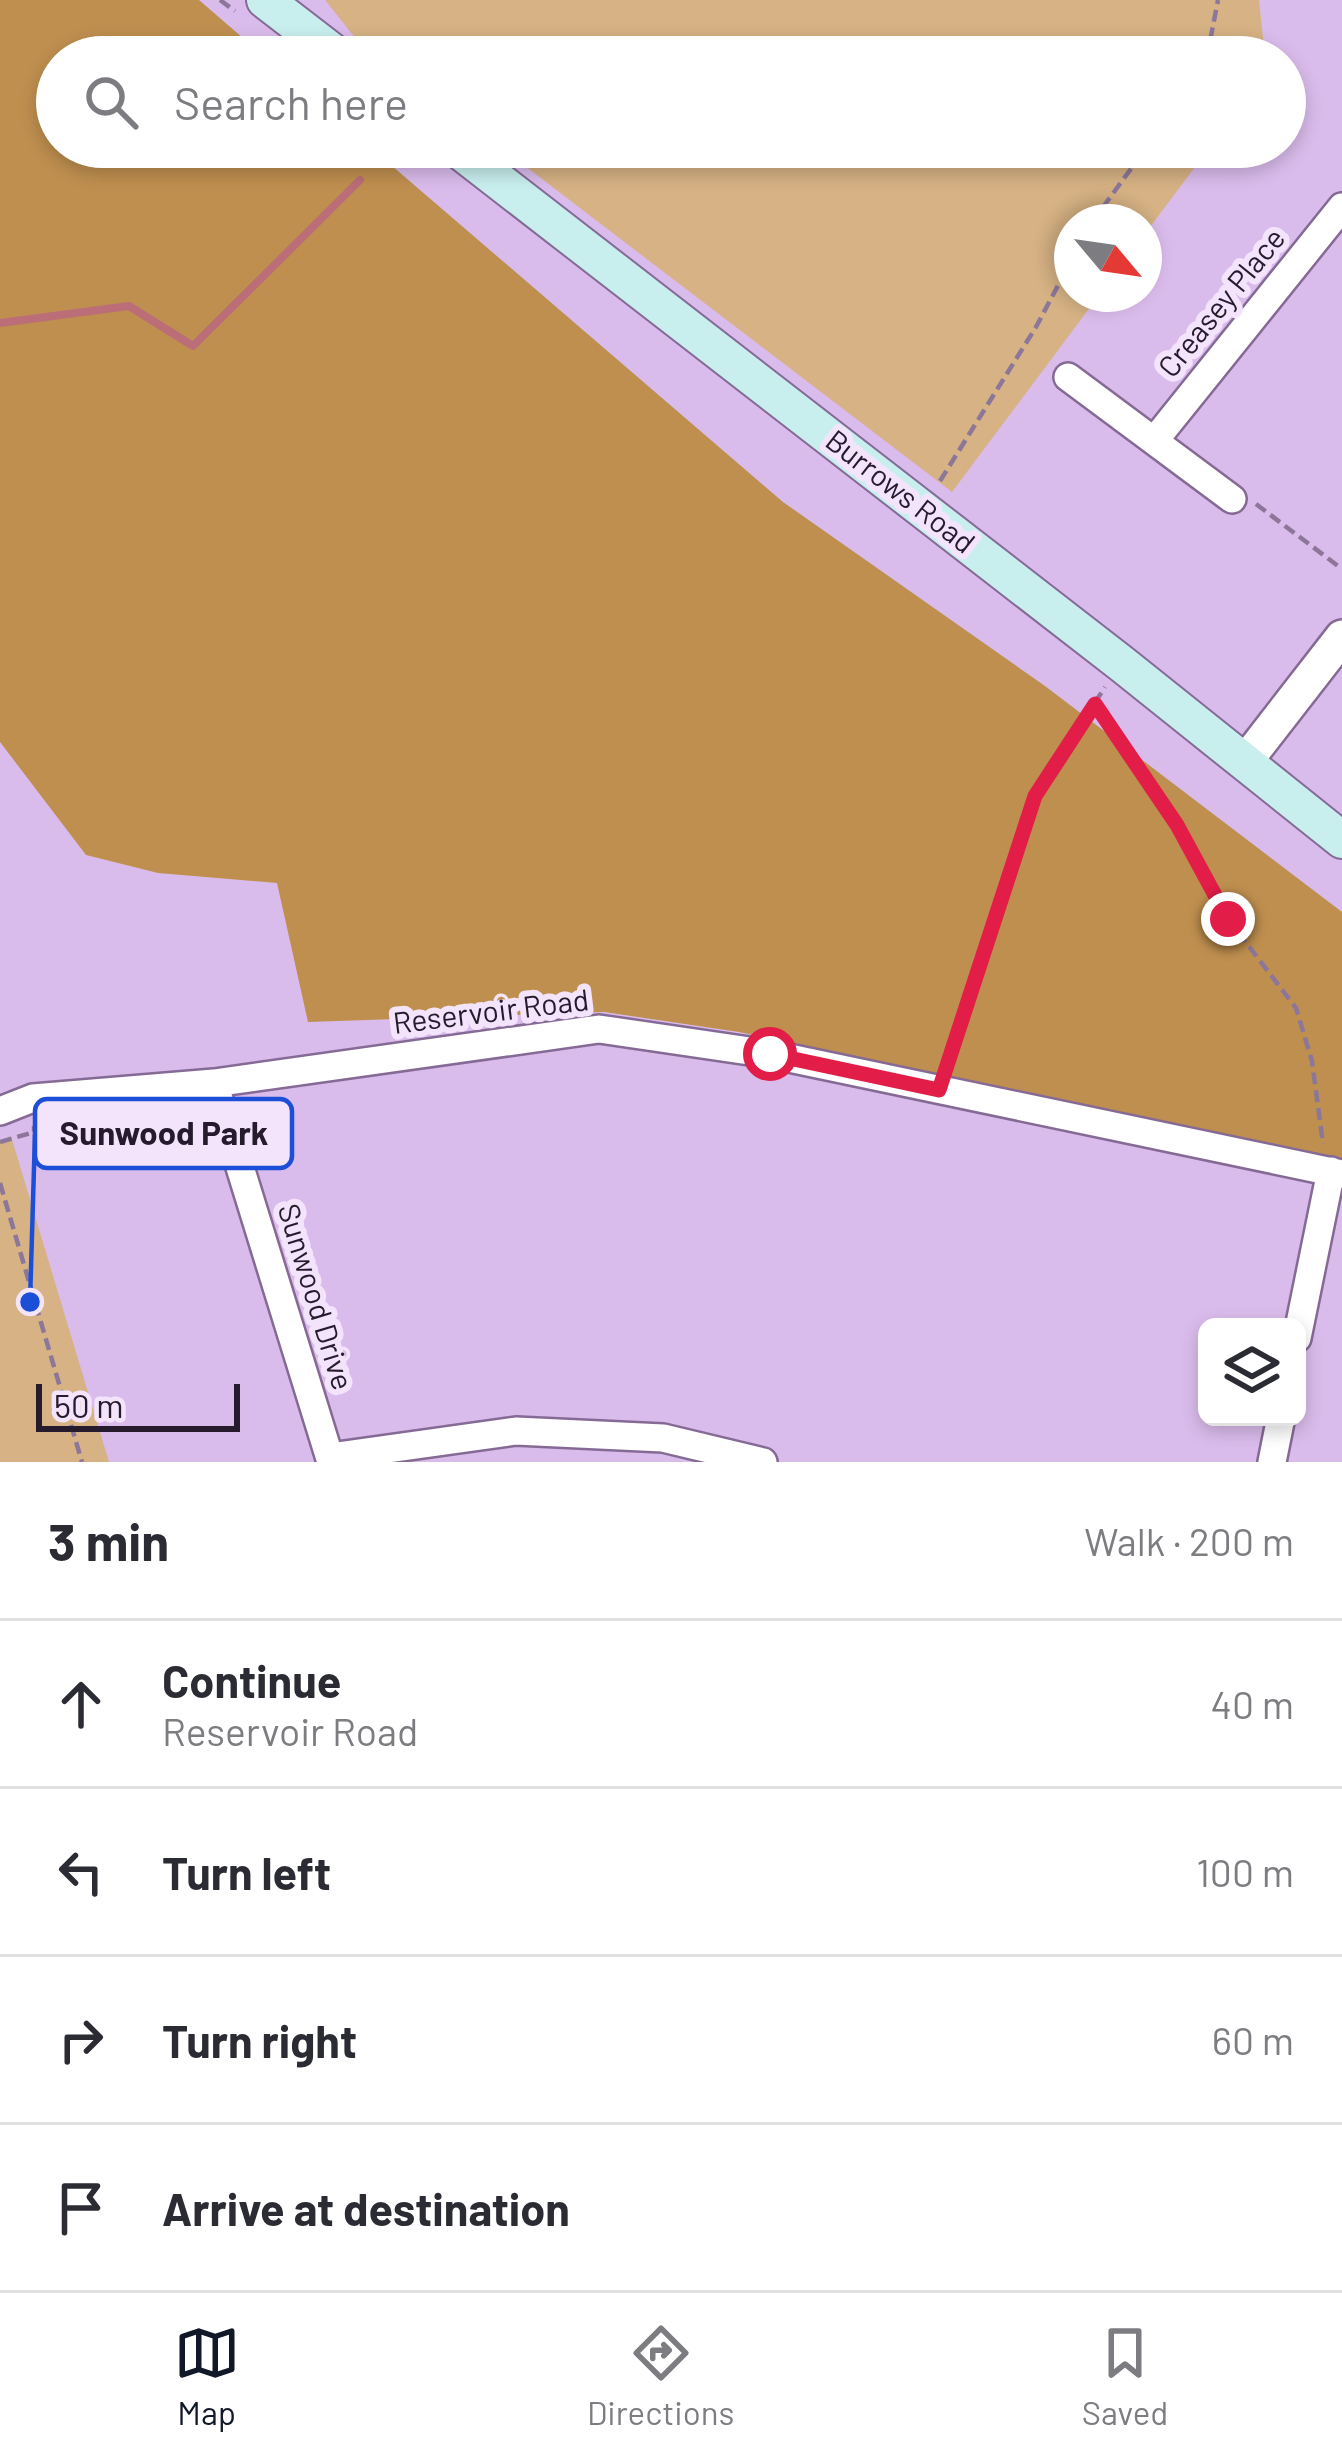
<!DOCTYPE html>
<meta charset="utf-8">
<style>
:root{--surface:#fff;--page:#f2f2f3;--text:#2b2b33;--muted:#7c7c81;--line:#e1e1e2;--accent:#111827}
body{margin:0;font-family:Barlow,sans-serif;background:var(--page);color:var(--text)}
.controls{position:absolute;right:36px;bottom:36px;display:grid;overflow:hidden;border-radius:18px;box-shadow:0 6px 18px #0003}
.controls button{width:108px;height:108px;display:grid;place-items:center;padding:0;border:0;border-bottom:3px solid var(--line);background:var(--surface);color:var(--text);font:60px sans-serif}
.compass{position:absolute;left:1054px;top:204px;width:108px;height:108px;border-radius:50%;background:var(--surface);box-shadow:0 6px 18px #0003;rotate:119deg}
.scale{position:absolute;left:36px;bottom:30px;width:204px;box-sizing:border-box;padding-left:12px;border:6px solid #261b2d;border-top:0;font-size:33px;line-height:42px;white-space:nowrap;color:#261b2d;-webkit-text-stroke:9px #f3e4fc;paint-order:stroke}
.stop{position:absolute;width:36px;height:36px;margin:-27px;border:9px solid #e11d48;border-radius:50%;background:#fff}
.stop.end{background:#e11d48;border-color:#fff;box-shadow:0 3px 12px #0008}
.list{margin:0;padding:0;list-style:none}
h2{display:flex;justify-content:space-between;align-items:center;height:156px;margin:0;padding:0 48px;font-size:51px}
h2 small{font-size:39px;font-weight:400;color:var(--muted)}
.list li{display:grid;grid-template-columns:78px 1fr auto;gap:36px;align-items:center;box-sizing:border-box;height:168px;padding:0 48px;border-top:3px solid var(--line)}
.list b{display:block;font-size:45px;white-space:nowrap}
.list p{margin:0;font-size:39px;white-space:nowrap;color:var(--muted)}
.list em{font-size:39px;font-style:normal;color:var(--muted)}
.icon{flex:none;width:66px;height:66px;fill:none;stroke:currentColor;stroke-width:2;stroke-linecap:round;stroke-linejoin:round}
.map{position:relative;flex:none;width:1342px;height:1462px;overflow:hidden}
.search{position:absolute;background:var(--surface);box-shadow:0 6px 18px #0003;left:36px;right:36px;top:36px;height:132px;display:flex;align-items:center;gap:30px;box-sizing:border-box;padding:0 42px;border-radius:66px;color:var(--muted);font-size:45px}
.sheet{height:828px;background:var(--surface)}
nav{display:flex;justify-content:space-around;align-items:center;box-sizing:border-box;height:168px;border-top:3px solid var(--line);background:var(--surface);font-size:33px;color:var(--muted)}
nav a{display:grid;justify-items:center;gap:6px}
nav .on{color:var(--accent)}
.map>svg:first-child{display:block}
.green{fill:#d6b284}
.forest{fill:#bf8f4f}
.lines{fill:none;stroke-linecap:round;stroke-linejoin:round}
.stream{stroke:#bc6e78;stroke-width:8}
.minor-casing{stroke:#856a95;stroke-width:32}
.tertiary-casing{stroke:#856a95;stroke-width:38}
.secondary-casing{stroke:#856a95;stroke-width:40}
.path{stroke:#8c7699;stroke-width:4.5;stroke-dasharray:12 6;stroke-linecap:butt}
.minor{stroke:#fff;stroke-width:27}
.tertiary{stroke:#fff;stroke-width:33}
.secondary{stroke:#c8efee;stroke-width:36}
.route{stroke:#e11d48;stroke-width:15}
.labels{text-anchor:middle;stroke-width:12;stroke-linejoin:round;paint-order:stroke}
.street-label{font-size:30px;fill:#261b2d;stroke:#f3e4fc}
.leader{fill:none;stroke:#1d4ed8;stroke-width:4.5}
.callout-dot{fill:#1d4ed8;stroke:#f3e4fc;stroke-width:4.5}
.callout{fill:#f3e4fc;stroke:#1d4ed8;stroke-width:4.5}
.callout-label{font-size:33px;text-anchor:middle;font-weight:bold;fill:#261b2d}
</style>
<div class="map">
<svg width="1342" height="1462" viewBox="0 0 1342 1462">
<rect width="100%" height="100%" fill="#dabcec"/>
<!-- green -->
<path class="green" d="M325 0H1259L1265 57H382L352 34Z
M500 147H1210L1144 235V222H1072V294H1100L952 492Z
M11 1136 109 1462H0V1142Z"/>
<!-- forest -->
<path class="forest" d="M0 0H199L265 57H57V147H370L783 502 1045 686 1342 912V1160L739 1032 604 1012 308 1022 277 883 158 873 86 855 0 742Z"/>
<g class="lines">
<!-- stream -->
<path class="stream" d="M0 323 129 306 193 346 360 180"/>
<!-- minor casing -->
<g class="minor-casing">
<path id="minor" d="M1068 377 1232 499
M1154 441 1342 207
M214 1083 331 1462
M0 1111 33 1098 214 1083 599 1029 770 1054 1342 1174
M1297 1338 1331 1171
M330 1457 516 1431 663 1438 763 1462
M1272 1462 1281 1417"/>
</g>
<!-- tertiary casing -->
<g class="tertiary-casing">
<path id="tertiary" d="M1245 762 1342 637"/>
</g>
<!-- secondary casing -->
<g class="secondary-casing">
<path id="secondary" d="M265 0 339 57
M455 147 1122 664 1342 840"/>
</g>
<!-- path -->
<path class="path" d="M220 0 235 11
M1207 57 1218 0
M412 147 424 157
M1092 222 1147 147
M940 481 1036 327 1072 259
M1256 504 1342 569
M1095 704 1177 825 1228 919 1296 1008 1312 1061 1323 1144
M946 1067 1035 796 1105 687
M0 1142 34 1132V1126
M0 1183 82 1462"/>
<!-- minor -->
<use href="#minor" class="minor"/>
<!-- tertiary -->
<use href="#tertiary" class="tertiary"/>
<!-- secondary -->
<use href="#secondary" class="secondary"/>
</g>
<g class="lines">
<!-- route -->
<path class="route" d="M770 1054 939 1090 1035 796 1095 704 1177 825 1228 919"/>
</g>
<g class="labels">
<!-- street labels -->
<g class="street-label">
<text transform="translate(1222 303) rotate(-51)" y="10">Creasey Place</text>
<text transform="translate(900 492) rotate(38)" y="10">Burrows Road</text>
<text transform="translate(491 1012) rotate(-7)" y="10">Reservoir Road</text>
<text transform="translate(315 1297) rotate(73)" y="10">Sunwood Drive</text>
</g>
</g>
<!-- callouts -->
<path class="leader" d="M30 1302L35 1134"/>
<circle class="callout-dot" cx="30" cy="1302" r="12"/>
<rect class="callout" x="35" y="1099" width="257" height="69" rx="12"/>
<g class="callout-label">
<text x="164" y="1145">Sunwood Park</text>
</g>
</svg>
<div class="controls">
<button><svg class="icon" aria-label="layers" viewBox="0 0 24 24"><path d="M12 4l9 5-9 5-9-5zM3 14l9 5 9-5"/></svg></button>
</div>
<svg class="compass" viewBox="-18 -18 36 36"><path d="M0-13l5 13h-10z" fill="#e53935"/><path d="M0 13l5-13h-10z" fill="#7c7c81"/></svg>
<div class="scale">50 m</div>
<div class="stop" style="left:770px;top:1054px"></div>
<div class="stop end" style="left:1228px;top:919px"></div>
<div class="search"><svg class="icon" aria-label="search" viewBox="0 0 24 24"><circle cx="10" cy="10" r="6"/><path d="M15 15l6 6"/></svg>Search here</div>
</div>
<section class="sheet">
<h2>3 min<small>Walk · 200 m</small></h2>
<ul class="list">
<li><svg class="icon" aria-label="ahead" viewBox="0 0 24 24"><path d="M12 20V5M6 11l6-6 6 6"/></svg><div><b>Continue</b><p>Reservoir Road</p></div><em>40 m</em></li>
<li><svg class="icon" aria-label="left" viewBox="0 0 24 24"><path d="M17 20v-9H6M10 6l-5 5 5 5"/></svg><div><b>Turn left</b></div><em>100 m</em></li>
<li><svg class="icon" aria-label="right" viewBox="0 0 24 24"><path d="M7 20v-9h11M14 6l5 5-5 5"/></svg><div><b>Turn right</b></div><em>60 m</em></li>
<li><svg class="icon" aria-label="arrive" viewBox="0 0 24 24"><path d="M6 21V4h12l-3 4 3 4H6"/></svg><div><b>Arrive at destination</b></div></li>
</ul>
</section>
<nav>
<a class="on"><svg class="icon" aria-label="map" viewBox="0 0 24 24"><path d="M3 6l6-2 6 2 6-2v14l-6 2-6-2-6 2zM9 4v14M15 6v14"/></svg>Map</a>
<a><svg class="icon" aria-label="directions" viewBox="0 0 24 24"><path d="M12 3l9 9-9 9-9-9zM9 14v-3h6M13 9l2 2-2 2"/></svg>Directions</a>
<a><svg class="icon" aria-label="saved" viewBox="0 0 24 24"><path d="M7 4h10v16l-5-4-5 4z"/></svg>Saved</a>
</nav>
